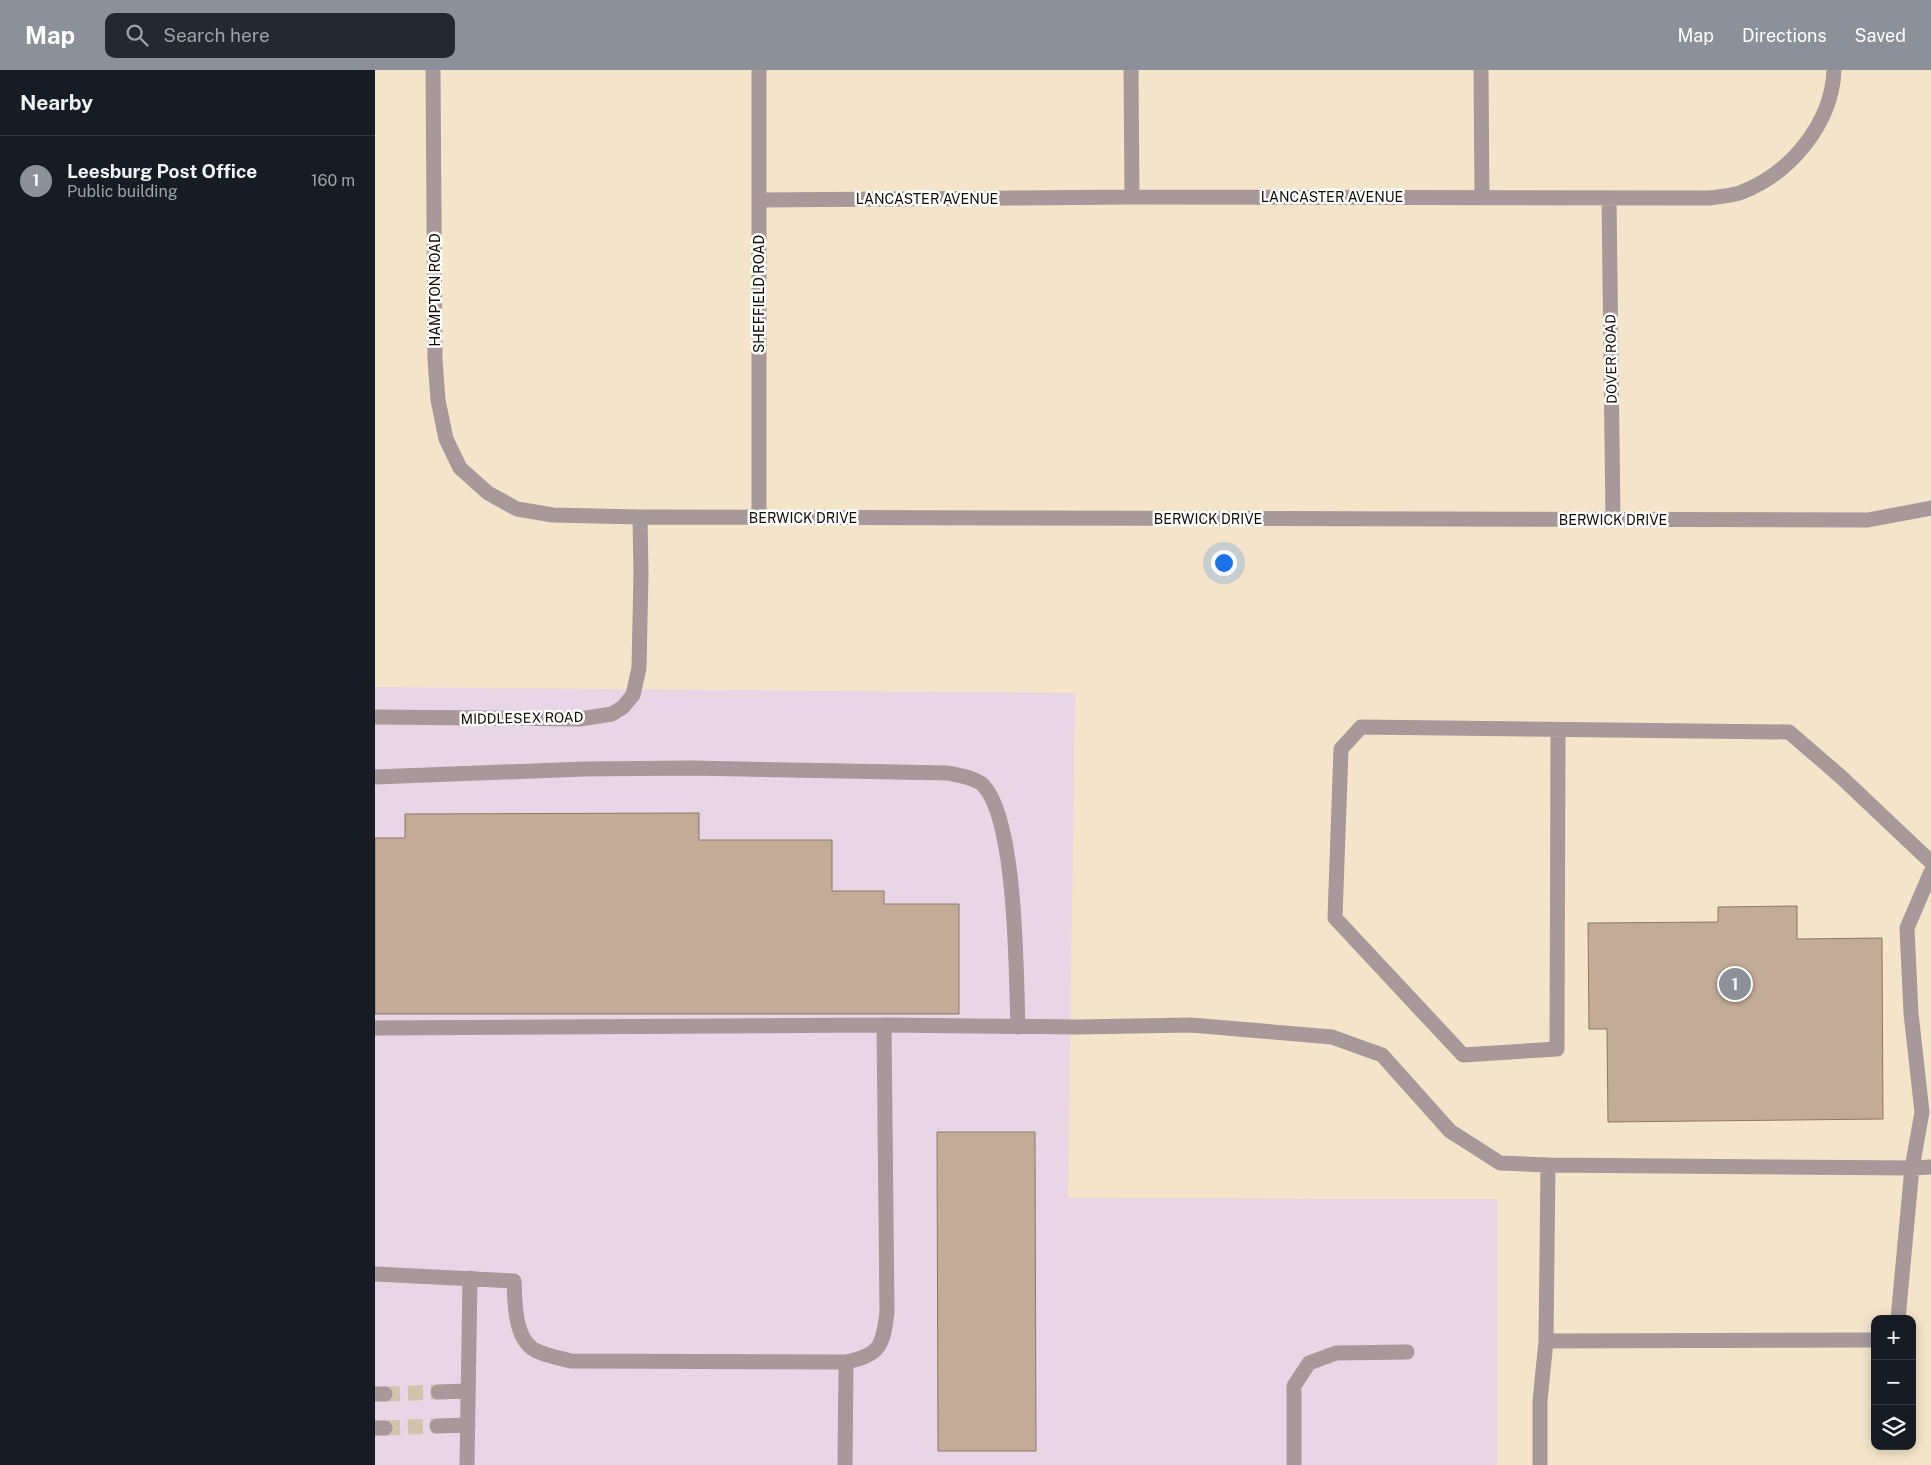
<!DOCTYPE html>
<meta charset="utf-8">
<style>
:root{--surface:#171b24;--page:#242831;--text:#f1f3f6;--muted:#9ea1a6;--line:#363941;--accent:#8c9099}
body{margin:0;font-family:"Public Sans",sans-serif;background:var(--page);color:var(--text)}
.controls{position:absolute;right:15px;bottom:15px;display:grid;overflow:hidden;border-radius:10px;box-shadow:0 2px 12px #0003}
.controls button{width:45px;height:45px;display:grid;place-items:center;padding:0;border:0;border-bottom:1px solid var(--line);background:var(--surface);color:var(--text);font:25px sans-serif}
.you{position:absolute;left:848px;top:492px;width:18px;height:18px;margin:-12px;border:4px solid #fff;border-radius:50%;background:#1a73e8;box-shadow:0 0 0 8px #1a73e833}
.badge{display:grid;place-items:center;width:32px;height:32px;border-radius:50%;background:var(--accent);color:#fff;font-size:16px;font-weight:700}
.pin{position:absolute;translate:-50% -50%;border:2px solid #fff;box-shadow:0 1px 5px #0006}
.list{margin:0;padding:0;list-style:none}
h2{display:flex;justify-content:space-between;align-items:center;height:65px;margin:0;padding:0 20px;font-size:21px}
h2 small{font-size:16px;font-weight:400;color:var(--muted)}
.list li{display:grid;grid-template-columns:32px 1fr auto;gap:15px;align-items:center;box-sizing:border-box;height:90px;padding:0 20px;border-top:1px solid var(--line)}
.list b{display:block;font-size:19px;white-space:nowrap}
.list p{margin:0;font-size:16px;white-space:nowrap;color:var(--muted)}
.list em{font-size:16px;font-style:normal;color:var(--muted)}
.icon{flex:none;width:28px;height:28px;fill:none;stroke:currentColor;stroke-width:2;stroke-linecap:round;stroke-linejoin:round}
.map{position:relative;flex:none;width:1556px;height:1395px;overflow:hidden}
header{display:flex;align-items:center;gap:30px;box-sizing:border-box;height:70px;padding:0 25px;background:var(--accent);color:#fff}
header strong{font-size:24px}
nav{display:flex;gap:28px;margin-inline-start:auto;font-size:18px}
.search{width:350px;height:45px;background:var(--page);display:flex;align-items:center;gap:12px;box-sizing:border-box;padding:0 18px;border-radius:10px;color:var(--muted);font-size:19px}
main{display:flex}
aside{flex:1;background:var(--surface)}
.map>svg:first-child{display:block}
.commercial{fill:#e8d5e6}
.building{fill:#c2ab97;stroke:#8e7966}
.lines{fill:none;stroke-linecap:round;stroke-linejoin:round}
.minor-tunnel{stroke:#d2c3ac;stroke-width:15;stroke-dasharray:15 8;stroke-linecap:butt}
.minor{stroke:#a79899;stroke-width:15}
.labels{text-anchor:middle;stroke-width:5;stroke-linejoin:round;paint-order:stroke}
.street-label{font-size:14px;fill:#110b04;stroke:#fff}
</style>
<header>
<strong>Map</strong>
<div class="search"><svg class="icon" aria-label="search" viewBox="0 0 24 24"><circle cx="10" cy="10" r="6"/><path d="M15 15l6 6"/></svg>Search here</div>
<nav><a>Map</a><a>Directions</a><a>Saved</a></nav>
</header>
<main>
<aside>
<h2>Nearby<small></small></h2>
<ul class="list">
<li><span class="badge">1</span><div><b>Leesburg Post Office</b><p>Public building</p></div><em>160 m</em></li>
</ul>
</aside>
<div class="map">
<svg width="1556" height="1395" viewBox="0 0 1556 1395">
<rect width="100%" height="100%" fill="#f4e4ca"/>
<!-- commercial -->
<path class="commercial" d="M0 617 700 623 693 1128 1122 1129V1395H0Z"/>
<!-- building -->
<path class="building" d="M324 743V770H457V821H509V834H584V944H0V768H30V744Z
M1422 836V869L1507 868 1508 1049 1233 1052 1232 959H1214L1213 853 1343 852V837Z
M562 1062H660L661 1381H563Z"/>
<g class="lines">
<!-- minor-tunnel -->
<path class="minor-tunnel" d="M10 1324 63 1322
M10 1358 62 1356"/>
<!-- minor -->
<path class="minor" d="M58 0 60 289 63 330 71 369 85 398 113 423 142 439 178 445 265 447 1493 450 1556 438
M384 0V447
M756 0 757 127
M1106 0 1107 128
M1234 128 1238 450
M384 130 757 127 1336 128C1346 126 1358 126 1367 122 1416 103 1457 53 1459 0
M0 647 205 649 237 644 248 637 258 625 264 598 266 504 265 447
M1183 660 1182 979 1088 985 960 848 966 679 986 657 1414 662 1465 706 1556 792
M0 707 210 699 316 698 573 703C583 705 600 708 608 715 642 750 641 906 643 957
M0 958 509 955
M1173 1095 1537 1098 1547 1042 1536 943 1532 858 1556 802
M0 1204 139 1211C140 1232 139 1271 162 1281 172 1286 185 1288 196 1291L471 1292
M1523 1249 1537 1098 1556 1097
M63 1322 93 1321
M0 1324H10
M62 1356 93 1355
M0 1358H10
M92 1395 95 1208
M470 1395 471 1292C505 1285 508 1276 512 1242L509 955 703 957 816 955 957 967 1007 985 1075 1061 1125 1093 1173 1095 1171 1271 1500 1270
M919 1395V1316L934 1293 961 1283 1032 1282
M1165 1395V1331L1171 1271"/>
</g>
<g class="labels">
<!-- street labels -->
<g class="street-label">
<text x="957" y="132">LANCASTER AVENUE</text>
<text x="552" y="134">LANCASTER AVENUE</text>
<text transform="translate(60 220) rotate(-90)" y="5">HAMPTON ROAD</text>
<text transform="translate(384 224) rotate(-90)" y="5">SHEFFIELD ROAD</text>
<text transform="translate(1236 289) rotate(-91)" y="5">DOVER ROAD</text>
<text x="428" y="453">BERWICK DRIVE</text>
<text x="833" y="454">BERWICK DRIVE</text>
<text x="1238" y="455">BERWICK DRIVE</text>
<text transform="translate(147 648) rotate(-1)" y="5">MIDDLESEX ROAD</text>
</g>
</g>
</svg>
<div class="controls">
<button>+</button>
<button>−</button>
<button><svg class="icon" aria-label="layers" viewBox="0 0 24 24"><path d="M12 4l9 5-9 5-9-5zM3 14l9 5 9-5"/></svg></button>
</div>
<div class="you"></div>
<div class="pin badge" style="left:1360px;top:914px">1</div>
</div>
</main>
